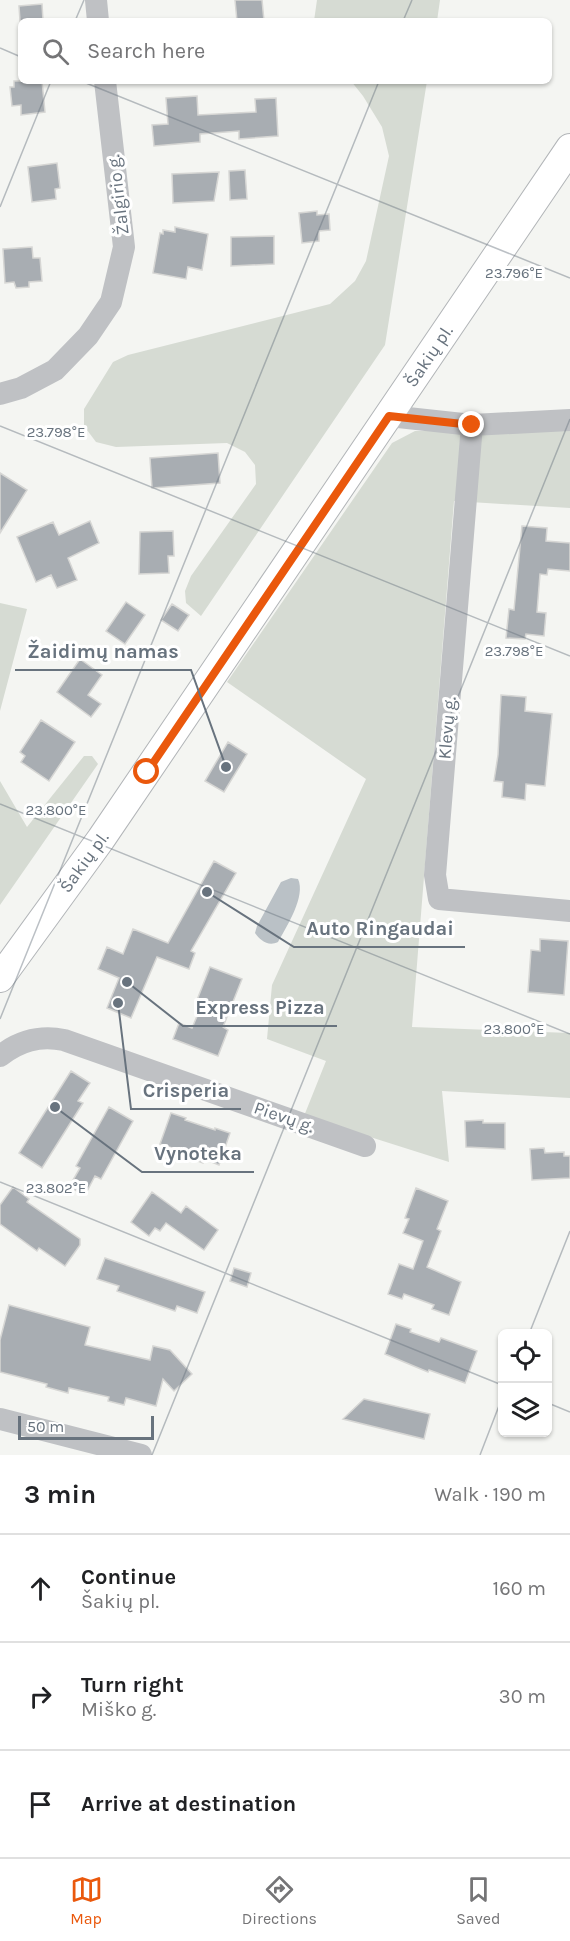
<!DOCTYPE html>
<meta charset="utf-8">
<style>
:root{--surface:#fff;--page:#f2f2f2;--text:#202124;--muted:#757577;--line:#e0e0e0;--accent:#ea580c}
body{margin:0;font-family:Karla,sans-serif;background:var(--page);color:var(--text)}
.controls{position:absolute;right:18px;bottom:18px;display:grid;overflow:hidden;border-radius:9px;box-shadow:0 2px 4px #0004}
.controls button{width:54px;height:54px;display:grid;place-items:center;padding:0;border:0;border-bottom:2px solid var(--line);background:var(--surface);color:var(--text);font:30px sans-serif}
.scale{position:absolute;left:18px;bottom:15px;width:136px;box-sizing:border-box;padding-left:6px;border:3px solid #68737e;border-top:0;font-size:16px;line-height:21px;white-space:nowrap;color:#68737e;-webkit-text-stroke:4px #fff;paint-order:stroke}
.stop{position:absolute;width:18px;height:18px;margin:-14px;border:4px solid #ea580c;border-radius:50%;background:#fff}
.stop.end{background:#ea580c;border-color:#fff;box-shadow:0 2px 6px #0008}
.list{margin:0;padding:0;list-style:none}
h2{display:flex;justify-content:space-between;align-items:center;height:78px;margin:0;padding:0 24px;font-size:26px}
h2 small{font-size:20px;font-weight:400;color:var(--muted)}
.list li{display:grid;grid-template-columns:39px 1fr auto;gap:18px;align-items:center;box-sizing:border-box;height:108px;padding:0 24px;border-top:2px solid var(--line)}
.list b{display:block;font-size:22px;white-space:nowrap}
.list p{margin:0;font-size:20px;white-space:nowrap;color:var(--muted)}
.list em{font-size:20px;font-style:normal;color:var(--muted)}
.icon{flex:none;width:33px;height:33px;fill:none;stroke:currentColor;stroke-width:2;stroke-linecap:round;stroke-linejoin:round}
.map{position:relative;flex:none;width:570px;height:1455px;overflow:hidden}
.search{position:absolute;background:var(--surface);box-shadow:0 2px 4px #0004;left:18px;right:18px;top:18px;height:66px;display:flex;align-items:center;gap:15px;box-sizing:border-box;padding:0 21px;border-radius:9px;color:var(--muted);font-size:22px}
.sheet{height:402px;background:var(--surface)}
nav{display:flex;justify-content:space-around;align-items:center;box-sizing:border-box;height:84px;border-top:2px solid var(--line);background:var(--surface);font-size:16px;color:var(--muted)}
nav a{display:grid;justify-items:center;gap:3px}
nav .on{color:var(--accent)}
.map>svg:first-child{display:block}
.green{fill:#d6dbd3}
.water{fill:#bac1c6}
.building{fill:#a8adb2;stroke:#d6d6d4;stroke-width:1.5}
.lines{fill:none;stroke-linecap:round;stroke-linejoin:round}
.major-casing{stroke:#b2b5b8;stroke-width:30}
.minor{stroke:#bfc1c4;stroke-width:22}
.major{stroke:#fff;stroke-width:28}
.route{stroke:#ea580c;stroke-width:8}
.ticks{fill:none;stroke:#68737e;stroke-width:1.5;stroke-opacity:0.45}
.labels{text-anchor:middle;stroke-width:6;stroke-linejoin:round;paint-order:stroke}
.street-label{font-size:18px;fill:#68737e;stroke:#fff}
.ticks-label{font-size:15px;text-anchor:middle;fill:#68737e;stroke:#fff;stroke-width:6;stroke-linejoin:round;paint-order:stroke}
.leader{fill:none;stroke:#68737e;stroke-width:2}
.callout-dot{fill:#68737e;stroke:#fff;stroke-width:2}
.callout-label{font-size:20px;text-anchor:middle;font-weight:bold;fill:#68737e;stroke:#fff;stroke-width:6;stroke-linejoin:round;paint-order:stroke}
</style>
<div class="map">
<svg width="570" height="1455" viewBox="0 0 570 1455">
<rect width="100%" height="100%" fill="#f4f5f2"/>
<!-- green -->
<path class="green" d="M317 0H440L437 21H314Z
M351 81H427L385 345 201 616 186 603 185 591 191 576 256 484 255 465 245 452 227 443 116 447 96 442 84 426V409L113 362 128 355 330 304 355 281 366 261 389 156 382 127 363 96Z
M570 430V508L454 501 412 1027 570 1033V1098L442 1091 449 1162 304 1116 326 1061 267 1039 272 985 366 779 227 682 392 443 415 431Z
M0 603 27 609 0 711Z
M84 756H92L98 764 0 905V781L27 827Z"/>
<!-- water -->
<path class="water" d="M291 878 298 879C306 896 287 926 278 942 268 947 260 940 255 933L257 926 281 882Z"/>
<!-- building -->
<path class="building" d="M235 0H262L264 21H237Z
M42 4 43 21H20L19 6Z
M14 81H42L45 112 21 115V105L12 106 10 87H14Z
M197 96 198 115 256 112 255 99 276 98 278 136 239 139V131L200 134V142L154 146 152 125 168 124 166 98Z
M57 163 60 188 55 189 56 199 32 202 28 167Z
M245 170 247 199 230 200 229 171Z
M219 172 214 201 173 203 172 174Z
M317 211V215L329 214 330 230 319 231V241L302 243 299 213Z
M175 227 208 234 202 270 188 267 186 279 153 273 160 233 163 234V230L175 232Z
M274 236V264L231 266V237Z
M32 247 33 258H40L42 281 29 282V287L16 288 14 282 5 283 3 249Z
M218 453 220 483 152 488 150 458Z
M0 473 27 490 0 533Z
M90 521 99 543 68 558 77 580 57 588 51 575 36 582 17 537 53 522 59 535Z
M522 526 547 528 546 541 570 543V571L548 569 547 575 540 574 537 612 546 613 544 636 526 634 525 639 506 638 509 609 514 610Z
M173 531 174 556H168L169 573 139 574 140 532Z
M126 602 145 615 125 644 106 631Z
M172 604 189 615 178 631 161 620Z
M80 659 102 675 88 695 101 704 91 717 57 692Z
M501 695 526 697 525 711 552 714 545 786 526 784 525 800 502 797 503 782 494 781 498 755Z
M41 720 75 742 49 781 21 762 25 756 20 752Z
M228 742 247 754 224 792 205 781Z
M214 861 236 873 191 951 195 953 189 969 157 957 131 1018 107 1008 119 978 98 969 107 947 123 954 133 929 168 943Z
M540 939 568 941 564 995 528 992 531 950 540 951Z
M210 967 242 979 223 1027 228 1030 218 1056 173 1039 179 1023 192 1028 203 1002 197 1000Z
M71 1071 90 1083 78 1101 83 1103 42 1168 19 1153Z
M109 1107 133 1121 101 1179 95 1176 85 1195 69 1187 80 1168 76 1166Z
M171 1113 186 1118 185 1120 215 1130V1128L230 1133 219 1165 204 1159 203 1163 174 1152 175 1149 160 1144Z
M483 1120V1123H505V1149L466 1147 465 1121Z
M544 1148 545 1153 564 1152V1156H570V1178L532 1180 530 1149Z
M13 1187 29 1199 27 1202 80 1239V1245L65 1266 39 1248 37 1251 0 1224V1205Z
M416 1188 448 1201 437 1229 441 1231 427 1267 461 1282 449 1315 432 1309 434 1305 404 1294 402 1299 388 1294 399 1264 413 1269 423 1241 403 1233 409 1219 405 1218Z
M152 1192 181 1213 186 1206 218 1230 204 1250 166 1223 160 1231 155 1228 149 1236 131 1222Z
M105 1258 205 1292 197 1313 177 1306 175 1311 117 1291 119 1286 97 1279Z
M234 1268 251 1273 247 1287 230 1281Z
M9 1305 90 1327 85 1345 150 1360 153 1346 170 1350 192 1374 174 1391 163 1379 156 1406 126 1398 124 1405 108 1401 109 1397 69 1388 68 1393 46 1387 47 1384 0 1372V1340Z
M396 1324 411 1329 410 1332 439 1342 441 1338 477 1351 465 1383 429 1370 428 1372 385 1354Z
M364 1399 430 1414 424 1439 343 1419Z"/>
<g class="lines">
<!-- major casing -->
<g class="major-casing">
<path id="major" d="M0 978 101 839 570 148"/>
</g>
<!-- minor -->
<path class="minor" d="M96 0 98 21
M0 394 21 388 55 370 88 336 111 302 124 247 105 81
M389 416 472 425 570 420
M472 425 435 875 439 899 570 911
M0 1056C19 1041 39 1035 64 1040L365 1146
M0 1419 141 1455"/>
<!-- major -->
<use href="#major" class="major"/>
</g>
<g class="lines">
<!-- route -->
<path class="route" d="M147 772 389 416 472 425"/>
</g>
<!-- ticks -->
<path class="ticks" d="M75 21 84 0M403 21 412 0M0 48 21 57M81 81 570 278M0 207 51 81M0 426 570 656M0 804 570 1034M0 1019 379 81M0 1182 502 1385M529 1334 570 1231M548 1403 570 1412M152 1455 570 419M480 1455 502 1398"/>
<g class="labels">
<!-- street labels -->
<g class="street-label">
<text transform="translate(118 195) rotate(-97)" y="6">Žalgirio g.</text>
<text transform="translate(429 356) rotate(-56)" y="6">Šakių pl.</text>
<text transform="translate(447 728) rotate(-85)" y="6">Klevų g.</text>
<text transform="translate(84 862) rotate(-54)" y="6">Šakių pl.</text>
<text transform="translate(284 1117) rotate(19)" y="6">Pievų g.</text>
</g>
</g>
<g class="ticks-label">
<text x="514" y="278">23.796°E</text>
<text x="56" y="437">23.798°E</text>
<text x="514" y="656">23.798°E</text>
<text x="56" y="815">23.800°E</text>
<text x="514" y="1034">23.800°E</text>
<text x="56" y="1193">23.802°E</text>
</g>
<!-- callouts -->
<path class="leader" d="M226 767L191 670H15M207 892L294 947H465M127 982L183 1026H337M118 1003L131 1109H241M55 1107L142 1172H254"/>
<g class="callout-dot">
<circle cx="226" cy="767" r="6"/>
<circle cx="207" cy="892" r="6"/>
<circle cx="127" cy="982" r="6"/>
<circle cx="118" cy="1003" r="6"/>
<circle cx="55" cy="1107" r="6"/>
</g>
<g class="callout-label">
<text x="103" y="658">Žaidimų namas</text>
<text x="380" y="935">Auto Ringaudai</text>
<text x="260" y="1014">Express Pizza</text>
<text x="186" y="1097">Crisperia</text>
<text x="198" y="1160">Vynoteka</text>
</g>
</svg>
<div class="controls">
<button><svg class="icon" aria-label="locate" viewBox="0 0 24 24"><circle cx="12" cy="12" r="6"/><path d="M12 2v4M12 18v4M2 12h4M18 12h4"/></svg></button>
<button><svg class="icon" aria-label="layers" viewBox="0 0 24 24"><path d="M12 4l9 5-9 5-9-5zM3 14l9 5 9-5"/></svg></button>
</div>
<div class="scale">50 m</div>
<div class="stop" style="left:147px;top:772px"></div>
<div class="stop end" style="left:472px;top:425px"></div>
<div class="search"><svg class="icon" aria-label="search" viewBox="0 0 24 24"><circle cx="10" cy="10" r="6"/><path d="M15 15l6 6"/></svg>Search here</div>
</div>
<section class="sheet">
<h2>3 min<small>Walk · 190 m</small></h2>
<ul class="list">
<li><svg class="icon" aria-label="ahead" viewBox="0 0 24 24"><path d="M12 20V5M6 11l6-6 6 6"/></svg><div><b>Continue</b><p>Šakių pl.</p></div><em>160 m</em></li>
<li><svg class="icon" aria-label="right" viewBox="0 0 24 24"><path d="M7 20v-9h11M14 6l5 5-5 5"/></svg><div><b>Turn right</b><p>Miško g.</p></div><em>30 m</em></li>
<li><svg class="icon" aria-label="arrive" viewBox="0 0 24 24"><path d="M6 21V4h12l-3 4 3 4H6"/></svg><div><b>Arrive at destination</b></div></li>
</ul>
</section>
<nav>
<a class="on"><svg class="icon" aria-label="map" viewBox="0 0 24 24"><path d="M3 6l6-2 6 2 6-2v14l-6 2-6-2-6 2zM9 4v14M15 6v14"/></svg>Map</a>
<a><svg class="icon" aria-label="directions" viewBox="0 0 24 24"><path d="M12 3l9 9-9 9-9-9zM9 14v-3h6M13 9l2 2-2 2"/></svg>Directions</a>
<a><svg class="icon" aria-label="saved" viewBox="0 0 24 24"><path d="M7 4h10v16l-5-4-5 4z"/></svg>Saved</a>
</nav>
